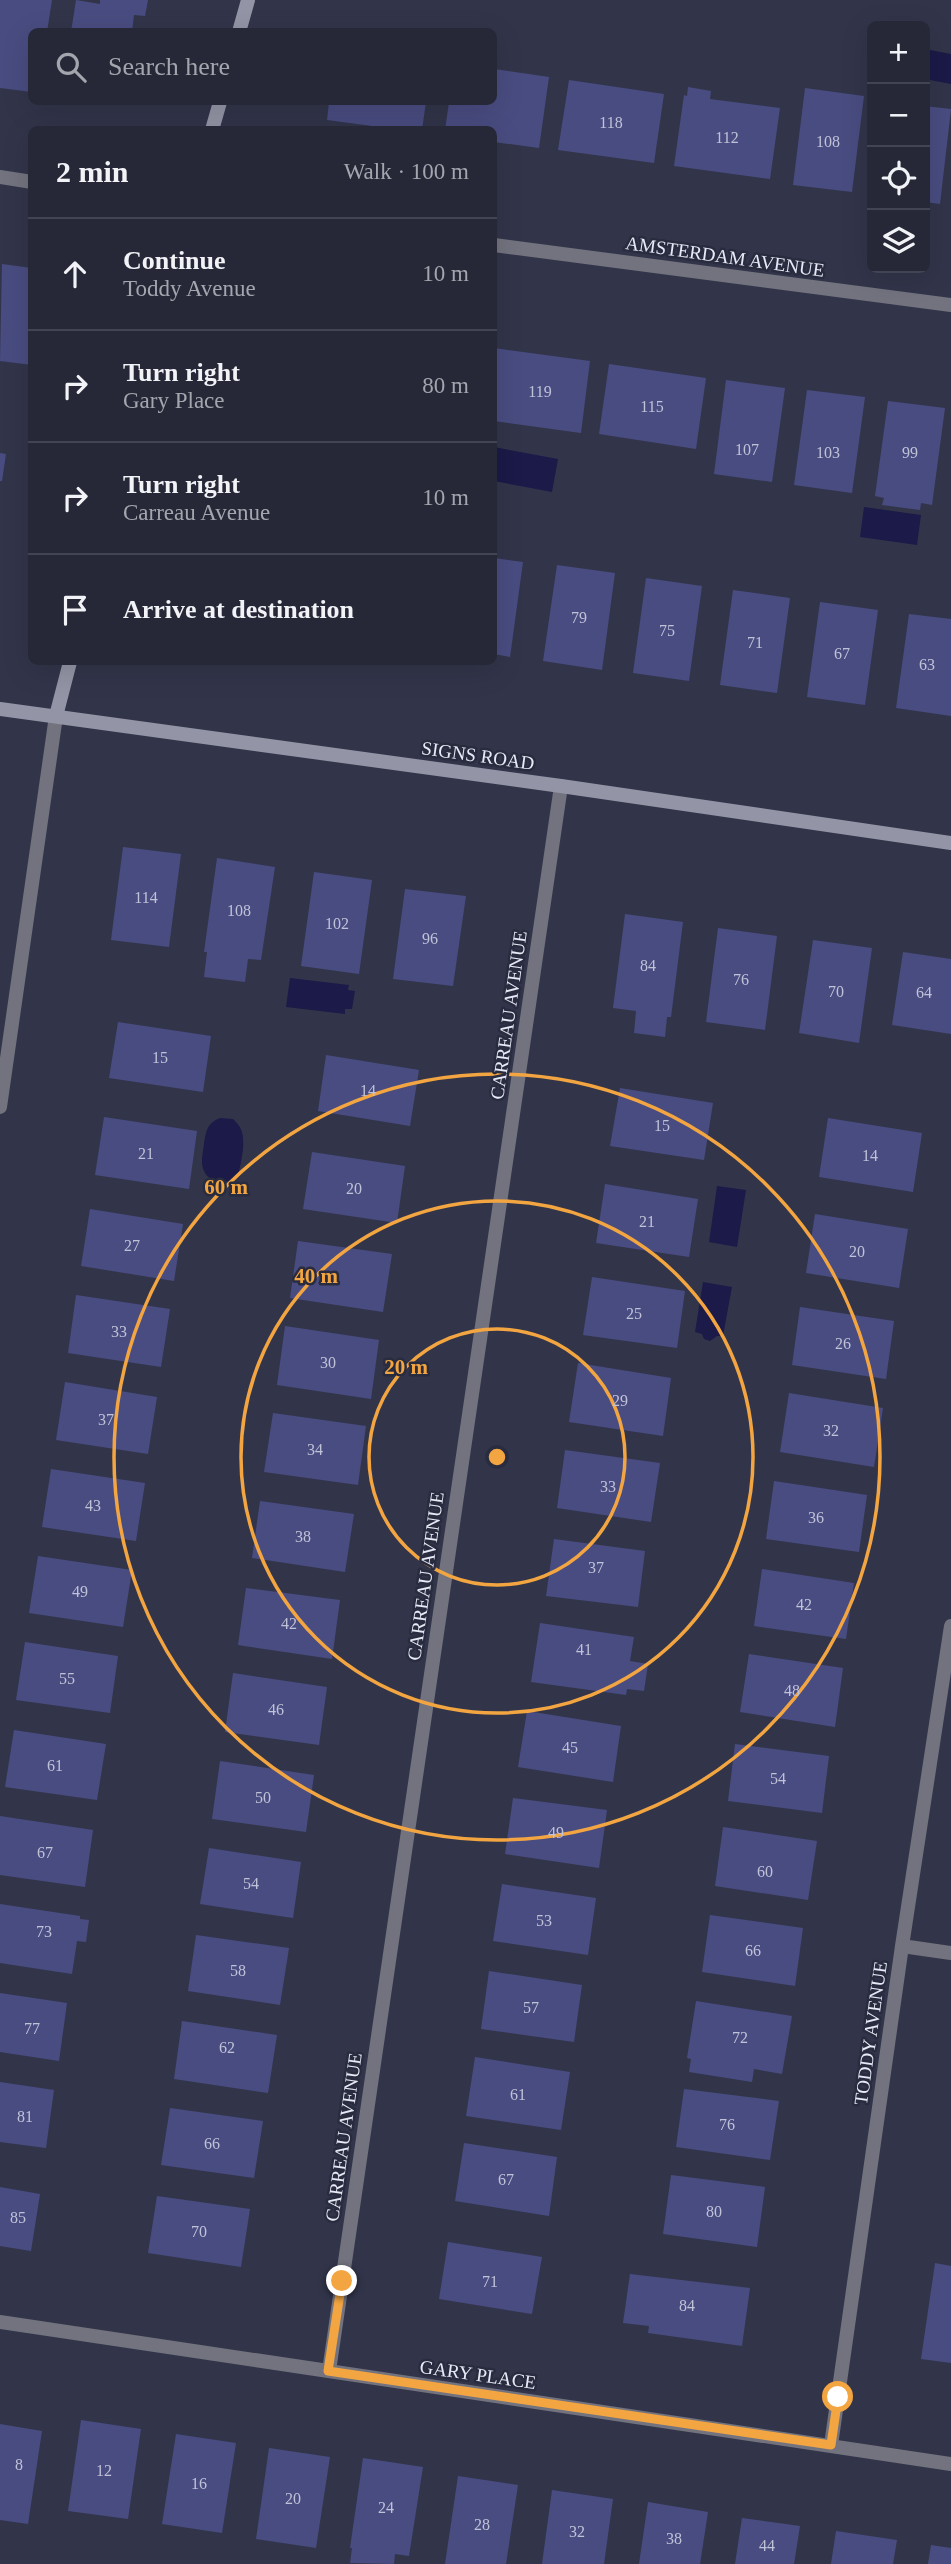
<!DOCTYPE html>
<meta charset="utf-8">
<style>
:root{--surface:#262838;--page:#2e3040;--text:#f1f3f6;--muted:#a4a6ae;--line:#424453}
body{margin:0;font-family:"Times New Roman",serif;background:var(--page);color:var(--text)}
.controls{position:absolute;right:21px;top:21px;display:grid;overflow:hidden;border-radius:10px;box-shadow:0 7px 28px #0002}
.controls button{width:63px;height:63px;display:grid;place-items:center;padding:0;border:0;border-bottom:2px solid var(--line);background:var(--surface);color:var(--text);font:35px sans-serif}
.stop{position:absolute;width:21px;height:21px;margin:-16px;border:5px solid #f2a541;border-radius:50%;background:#fff}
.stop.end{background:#f2a541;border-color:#fff;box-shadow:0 2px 7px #0008}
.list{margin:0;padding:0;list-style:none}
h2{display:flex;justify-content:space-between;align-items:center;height:91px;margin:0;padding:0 28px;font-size:30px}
h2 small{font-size:23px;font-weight:400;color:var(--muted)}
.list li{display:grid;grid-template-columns:46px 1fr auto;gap:21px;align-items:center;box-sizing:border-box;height:112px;padding:0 28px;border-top:2px solid var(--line)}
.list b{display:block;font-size:26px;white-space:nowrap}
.list p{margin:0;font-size:23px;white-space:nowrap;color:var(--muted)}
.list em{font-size:23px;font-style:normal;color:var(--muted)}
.icon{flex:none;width:38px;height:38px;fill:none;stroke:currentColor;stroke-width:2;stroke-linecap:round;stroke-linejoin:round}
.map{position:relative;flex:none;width:951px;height:2564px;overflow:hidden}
.search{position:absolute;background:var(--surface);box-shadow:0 7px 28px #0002;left:28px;top:28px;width:469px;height:77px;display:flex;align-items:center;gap:18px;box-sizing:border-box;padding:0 24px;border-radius:10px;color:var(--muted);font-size:26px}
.panel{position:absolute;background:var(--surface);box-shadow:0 7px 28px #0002;left:28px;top:126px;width:469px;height:539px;border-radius:10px}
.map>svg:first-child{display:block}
.water{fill:#1b1a48}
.building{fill:#494c80}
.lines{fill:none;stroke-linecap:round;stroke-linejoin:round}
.street{stroke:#72737e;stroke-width:14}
.secondary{stroke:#9395a6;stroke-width:14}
.route{stroke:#f2a541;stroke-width:9}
.ring{fill:none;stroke:#f2a541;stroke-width:3.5}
.labels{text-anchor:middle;stroke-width:5;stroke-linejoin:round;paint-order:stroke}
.number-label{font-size:16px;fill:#c0c2d8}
.street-label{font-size:19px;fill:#e7e9f6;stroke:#292b3f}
.centre{fill:#f2a541;stroke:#292b3f;stroke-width:3.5}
.ring-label{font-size:21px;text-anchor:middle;font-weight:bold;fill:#f2a541;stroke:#292b3f;stroke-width:5;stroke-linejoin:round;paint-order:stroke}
</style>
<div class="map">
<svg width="951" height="2564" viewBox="0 0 951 2564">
<rect width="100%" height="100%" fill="#32354a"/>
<!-- water -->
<path class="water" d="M925 49 951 54V84L925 79Z
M494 447 558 459 552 492 494 481Z
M864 507 921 515 917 545 860 537Z
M290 978 349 985 348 990 355 991 352 1009H345V1014L286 1007Z
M220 1118 233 1119C243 1128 244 1136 243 1149 242 1156 241 1164 239 1171 232 1186 211 1186 204 1171 200 1163 203 1153 204 1144 206 1131 207 1123 220 1118Z
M717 1186 746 1190 737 1247 709 1242Z
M703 1282 732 1287 723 1336H717L710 1341 704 1339 702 1334 695 1332Z"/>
<!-- building -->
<path class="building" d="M0 0H52L47 32H32V92L0 88Z
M76 0 100 4V0H148L145 16 134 15 132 32H71Z
M494 69 549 77 539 148 494 142V130H445L449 102H494Z
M569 80 664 94 654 163 558 150Z
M688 87 711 91 710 99 780 108 770 179 674 166 684 95 687 96Z
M805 88 864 96 852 192 793 185Z
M329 102H426L422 130H402L327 120Z
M925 106 951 109 940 204 925 202Z
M2 264 32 268V365L0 361Z
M494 348 590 361 581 433 494 421Z
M609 364 706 378 696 449 599 434Z
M726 380 785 388 772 482 714 474Z
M807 390 865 397 852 493 794 485Z
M888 401 945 408 932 505 921 503 920 510 882 505 884 498 875 496Z
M0 453 6 454 2 481H0Z
M494 558 523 562 510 657 494 654Z
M557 565 615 573 602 670 543 661Z
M646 578 702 586 689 681 633 673Z
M733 590 790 598 777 693 720 685Z
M820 602 878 610 865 705 807 697Z
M909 614 951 619V716L896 708Z
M123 847 181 854 169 947 111 940Z
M217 858 275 867 261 960 248 959 245 982 204 977 207 952H204Z
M314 872 372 880 359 974 301 966Z
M405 889 466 896 453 986 393 979Z
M625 914 683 922 671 1017H667L665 1037 634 1033 636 1011 613 1008Z
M718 928 777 936 765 1030 706 1022Z
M813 940 872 948 859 1043 799 1033Z
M903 952 951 959V1034L892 1025Z
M118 1022 211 1036 203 1092 109 1078Z
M326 1055 419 1070 410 1126 318 1111Z
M620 1088 713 1103 704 1160 610 1146Z
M104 1117 197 1131 189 1189 95 1175Z
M828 1118 922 1133 913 1192 819 1177Z
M312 1152 405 1166 397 1223 303 1209Z
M605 1184 698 1199 689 1257 596 1243Z
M90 1209 183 1224 174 1281 81 1266Z
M815 1214 908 1229 899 1288 806 1273Z
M298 1241 392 1254 383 1312 290 1298Z
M592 1277 685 1291 677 1348 583 1335Z
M76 1295 170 1309 161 1367 68 1353Z
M800 1307 894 1321 886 1379 792 1365Z
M285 1326 379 1340 371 1399 277 1385Z
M578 1363 671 1378 663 1436 569 1422Z
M65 1382 157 1397 148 1454 56 1440Z
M789 1393 883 1408 874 1467 780 1452Z
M273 1413 366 1426 358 1485 264 1472Z
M565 1450 660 1463 651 1522 557 1508Z
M51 1469 145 1483 136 1541 42 1527Z
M774 1481 867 1495 859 1552 766 1539Z
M260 1501 354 1514 345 1572 252 1558Z
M554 1539 645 1551 638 1607 546 1596Z
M38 1556 132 1570 123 1627 29 1613Z
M762 1569 854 1583 846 1639 754 1626Z
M246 1588 340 1600 332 1659 238 1645Z
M540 1623 634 1637 630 1661 648 1664 644 1691 627 1689 626 1695 531 1682Z
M25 1642 118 1656 110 1713 16 1700Z
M749 1654 843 1668 835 1727 740 1712Z
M233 1673 327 1687 319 1745 225 1732Z
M527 1711 621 1726 613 1782 518 1767Z
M14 1730 106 1744 97 1800 5 1787Z
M735 1744 829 1756 822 1813 728 1801Z
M220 1761 314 1775 306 1832 212 1819Z
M513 1798 607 1810 599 1868 505 1854Z
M0 1816 93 1830 85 1887 0 1875Z
M723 1827 817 1841 808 1900 715 1886Z
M209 1848 301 1862 293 1918 200 1904Z
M502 1884 596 1898 588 1955 493 1941Z
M0 1904 80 1916V1919L89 1920 86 1942 77 1941 72 1974 0 1963Z
M710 1915 803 1928 795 1986 702 1972Z
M196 1935 289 1948 280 2005 188 1991Z
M489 1971 582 1985 574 2042 481 2029Z
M0 1993 67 2003 59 2061 0 2052Z
M696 2001 792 2016 782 2074 754 2069 752 2082 689 2072 691 2059 687 2058Z
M182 2021 277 2035 268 2093 174 2079Z
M475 2057 570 2072 561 2130 466 2116Z
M0 2082 54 2090 46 2148 0 2142Z
M684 2089 779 2101 770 2160 676 2147Z
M170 2108 263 2121 254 2178 161 2165Z
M464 2143 557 2157 549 2216 455 2201Z
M671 2175 765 2187 757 2247 663 2234Z
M0 2187 40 2194 31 2251 0 2246Z
M157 2196 250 2209 241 2267 148 2253Z
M448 2242 542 2257 532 2314 439 2299Z
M935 2263 951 2266V2363L921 2359Z
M630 2274 750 2288 742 2346 648 2333 649 2326 623 2323Z
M81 2420 141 2429 128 2519 68 2511Z
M0 2424 42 2431 28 2524 0 2520Z
M176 2434 236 2443 222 2533 162 2524Z
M269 2448 330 2457 316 2548 256 2539Z
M363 2458 423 2467 409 2556 395 2554 394 2564 350 2563 352 2548H350Z
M458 2476 518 2485 506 2564H445Z
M552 2490 613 2499 604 2564H542Z
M648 2502 708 2512 700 2564H639Z
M742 2518 800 2526 794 2564H735Z
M836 2531 897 2540 893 2564H831Z
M931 2545 951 2548V2564H928Z"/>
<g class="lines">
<!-- street -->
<path class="street" d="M0 177 32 182
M494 245 951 305
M0 1107 56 716
M902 1946 951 1953
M0 2322 951 2464
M329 2371 561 786
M831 2445 902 1946 951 1626"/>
<!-- secondary -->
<path class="secondary" d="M239 32 248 0
M212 130 220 102
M0 709 561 786 951 843
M56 716 70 662"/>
</g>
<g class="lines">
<!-- route -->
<path class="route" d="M342 2281 328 2371 831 2445 838 2397"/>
</g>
<!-- distance rings -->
<g class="ring">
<circle cx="497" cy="1457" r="128"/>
<circle cx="497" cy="1457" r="256"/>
<circle cx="497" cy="1457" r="383"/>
</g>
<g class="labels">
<!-- number labels -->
<g class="number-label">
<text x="611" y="128">118</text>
<text x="727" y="143">112</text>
<text x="828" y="147">108</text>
<text x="540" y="397">119</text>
<text x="652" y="412">115</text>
<text x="747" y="455">107</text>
<text x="828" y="458">103</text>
<text x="910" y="458">99</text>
<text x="579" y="623">79</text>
<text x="667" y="636">75</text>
<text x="755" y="648">71</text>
<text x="842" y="659">67</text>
<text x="927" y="670">63</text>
<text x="146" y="903">114</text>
<text x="239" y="916">108</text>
<text x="337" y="929">102</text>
<text x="430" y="944">96</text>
<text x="648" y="971">84</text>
<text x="741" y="985">76</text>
<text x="836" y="997">70</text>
<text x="924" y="998">64</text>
<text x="160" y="1063">15</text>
<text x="368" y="1096">14</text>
<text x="662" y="1131">15</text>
<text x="146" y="1159">21</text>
<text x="870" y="1161">14</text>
<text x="354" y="1194">20</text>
<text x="647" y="1227">21</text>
<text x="132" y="1251">27</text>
<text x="857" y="1257">20</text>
<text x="634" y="1319">25</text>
<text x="119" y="1337">33</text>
<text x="843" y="1349">26</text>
<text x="328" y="1368">30</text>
<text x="620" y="1406">29</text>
<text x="106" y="1425">37</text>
<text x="831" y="1436">32</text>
<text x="315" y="1455">34</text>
<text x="608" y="1492">33</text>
<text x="93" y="1511">43</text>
<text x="816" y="1523">36</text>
<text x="303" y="1542">38</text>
<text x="596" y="1573">37</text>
<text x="80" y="1597">49</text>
<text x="804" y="1610">42</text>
<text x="289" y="1629">42</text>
<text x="584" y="1655">41</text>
<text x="67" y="1684">55</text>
<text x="792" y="1696">48</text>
<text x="276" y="1715">46</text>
<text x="570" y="1753">45</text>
<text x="55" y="1771">61</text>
<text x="778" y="1784">54</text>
<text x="263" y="1803">50</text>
<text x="556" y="1838">49</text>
<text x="45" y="1858">67</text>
<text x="765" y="1877">60</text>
<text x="251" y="1889">54</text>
<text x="544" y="1926">53</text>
<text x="44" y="1937">73</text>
<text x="753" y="1956">66</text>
<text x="238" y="1976">58</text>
<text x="531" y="2013">57</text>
<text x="32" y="2034">77</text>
<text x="740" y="2043">72</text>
<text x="227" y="2053">62</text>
<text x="518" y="2100">61</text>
<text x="25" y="2122">81</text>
<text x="727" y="2130">76</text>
<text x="212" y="2149">66</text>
<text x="506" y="2185">67</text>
<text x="714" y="2217">80</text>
<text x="18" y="2223">85</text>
<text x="199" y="2237">70</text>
<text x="490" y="2287">71</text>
<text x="687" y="2311">84</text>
<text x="19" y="2470">8</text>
<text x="104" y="2476">12</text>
<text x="199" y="2489">16</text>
<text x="293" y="2504">20</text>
<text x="386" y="2513">24</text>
<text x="482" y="2530">28</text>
<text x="577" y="2537">32</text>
<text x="674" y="2544">38</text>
<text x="767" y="2551">44</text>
</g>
<!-- street labels -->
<g class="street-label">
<text transform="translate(725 256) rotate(8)" y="7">AMSTERDAM AVENUE</text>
<text transform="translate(478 755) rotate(8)" y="7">SIGNS ROAD</text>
<text transform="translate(508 1015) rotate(-82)" y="7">CARREAU AVENUE</text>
<text transform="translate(425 1576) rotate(-82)" y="7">CARREAU AVENUE</text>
<text transform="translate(870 2033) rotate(-82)" y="7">TODDY AVENUE</text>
<text transform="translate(343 2137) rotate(-82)" y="7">CARREAU AVENUE</text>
<text transform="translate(478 2374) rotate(8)" y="7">GARY PLACE</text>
</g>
</g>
<circle cx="497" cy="1457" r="10" class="centre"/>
<g class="ring-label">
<text x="226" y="1194">60 m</text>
<text x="316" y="1283">40 m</text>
<text x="406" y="1374">20 m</text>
</g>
</svg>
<div class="controls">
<button>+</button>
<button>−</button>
<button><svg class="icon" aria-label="locate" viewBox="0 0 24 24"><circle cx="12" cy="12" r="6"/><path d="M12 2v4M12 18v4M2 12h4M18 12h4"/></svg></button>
<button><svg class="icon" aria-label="layers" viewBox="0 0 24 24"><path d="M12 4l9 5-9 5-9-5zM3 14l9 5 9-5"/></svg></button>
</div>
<div class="stop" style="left:838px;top:2397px"></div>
<div class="stop end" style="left:342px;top:2281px"></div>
<div class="search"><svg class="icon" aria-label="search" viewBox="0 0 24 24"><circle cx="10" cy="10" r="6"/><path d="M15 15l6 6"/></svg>Search here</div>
<section class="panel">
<h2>2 min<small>Walk · 100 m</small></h2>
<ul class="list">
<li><svg class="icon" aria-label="ahead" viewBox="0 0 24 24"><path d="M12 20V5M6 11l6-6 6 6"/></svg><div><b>Continue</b><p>Toddy Avenue</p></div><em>10 m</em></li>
<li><svg class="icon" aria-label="right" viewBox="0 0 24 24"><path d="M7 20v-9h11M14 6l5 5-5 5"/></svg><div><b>Turn right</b><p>Gary Place</p></div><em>80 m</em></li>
<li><svg class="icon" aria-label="right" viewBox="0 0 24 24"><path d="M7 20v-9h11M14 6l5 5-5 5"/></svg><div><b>Turn right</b><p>Carreau Avenue</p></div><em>10 m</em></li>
<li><svg class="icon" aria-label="arrive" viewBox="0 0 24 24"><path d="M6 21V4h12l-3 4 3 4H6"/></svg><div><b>Arrive at destination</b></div></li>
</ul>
</section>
</div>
